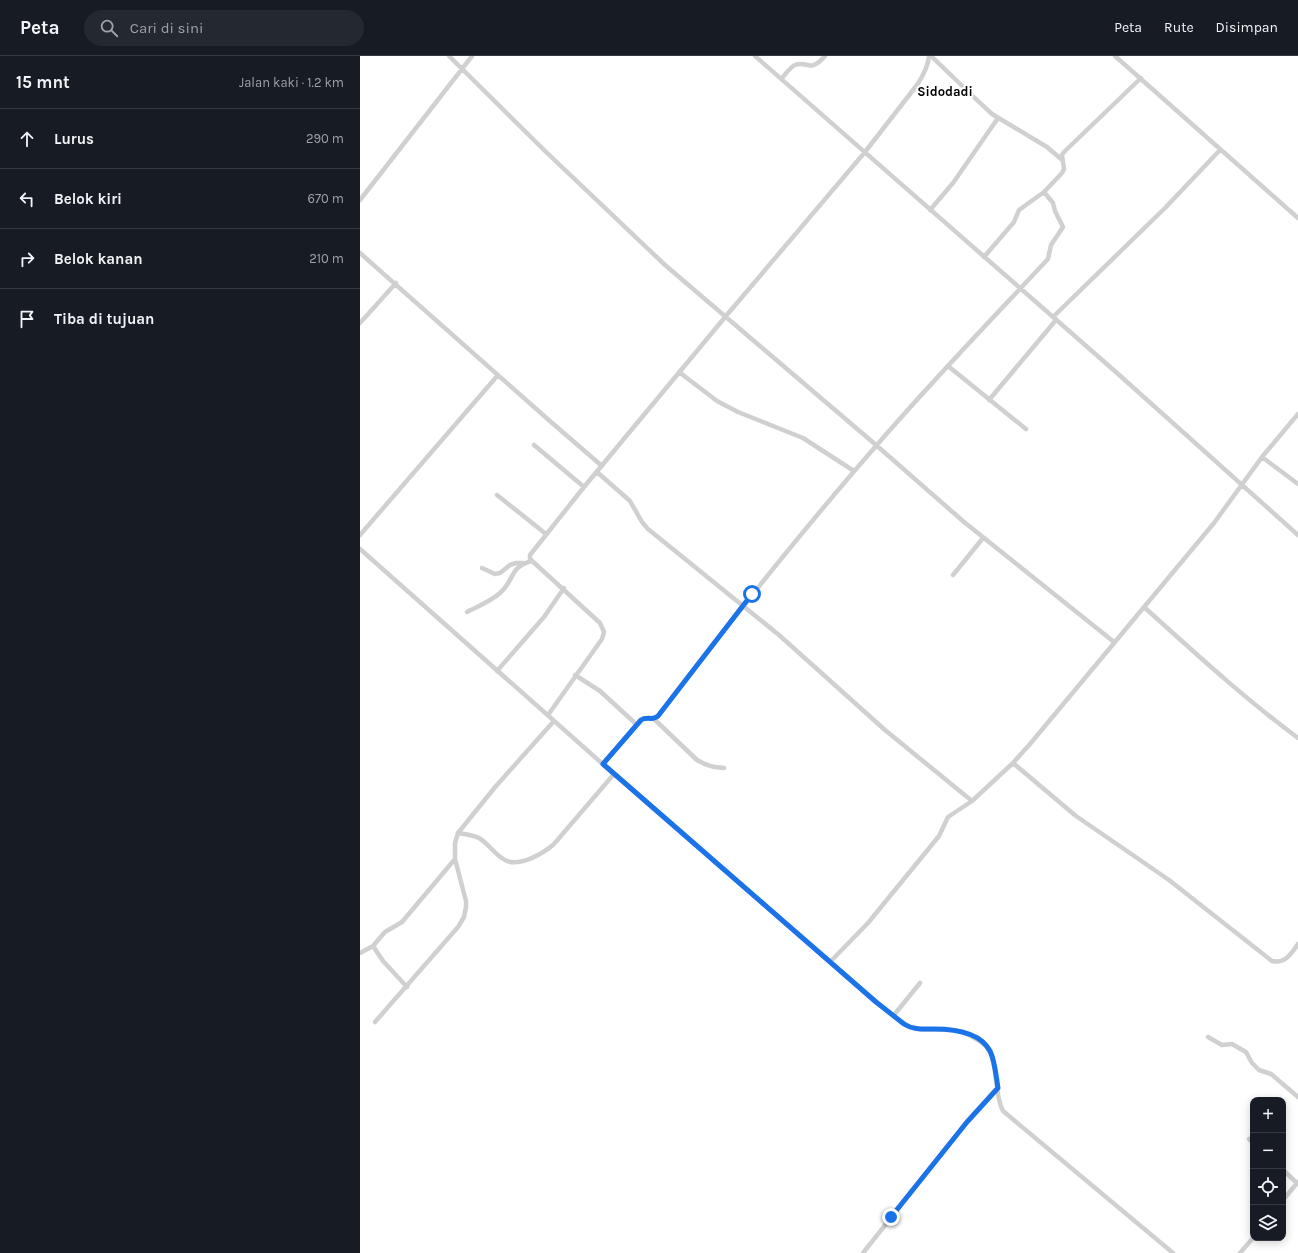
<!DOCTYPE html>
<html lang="id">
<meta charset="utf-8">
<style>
:root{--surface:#171b24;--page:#242831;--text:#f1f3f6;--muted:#9ea1a6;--line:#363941}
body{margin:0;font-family:Karla,sans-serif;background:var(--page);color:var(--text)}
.controls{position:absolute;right:12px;bottom:12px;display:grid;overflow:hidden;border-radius:8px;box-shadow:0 2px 10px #0003}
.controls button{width:36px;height:36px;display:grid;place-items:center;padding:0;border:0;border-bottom:1px solid var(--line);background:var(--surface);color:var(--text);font:20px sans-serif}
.stop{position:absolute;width:12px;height:12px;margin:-9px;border:3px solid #1a73e8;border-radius:50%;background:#fff}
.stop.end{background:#1a73e8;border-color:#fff;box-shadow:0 1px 4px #0008}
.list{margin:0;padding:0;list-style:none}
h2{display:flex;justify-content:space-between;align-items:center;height:52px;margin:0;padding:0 16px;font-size:17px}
h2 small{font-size:13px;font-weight:400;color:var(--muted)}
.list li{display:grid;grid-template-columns:26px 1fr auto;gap:12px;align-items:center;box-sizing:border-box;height:60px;padding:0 16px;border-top:1px solid var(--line)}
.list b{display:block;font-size:15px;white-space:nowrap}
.list em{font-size:13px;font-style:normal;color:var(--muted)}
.icon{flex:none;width:22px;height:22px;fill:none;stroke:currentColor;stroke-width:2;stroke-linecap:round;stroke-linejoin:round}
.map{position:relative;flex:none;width:938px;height:1197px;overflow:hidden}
header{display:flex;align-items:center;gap:24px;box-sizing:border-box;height:56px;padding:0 20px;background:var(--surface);border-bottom:1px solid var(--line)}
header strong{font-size:19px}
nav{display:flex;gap:22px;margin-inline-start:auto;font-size:14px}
.search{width:280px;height:36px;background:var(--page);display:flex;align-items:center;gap:10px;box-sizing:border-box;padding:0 14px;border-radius:22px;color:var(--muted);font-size:15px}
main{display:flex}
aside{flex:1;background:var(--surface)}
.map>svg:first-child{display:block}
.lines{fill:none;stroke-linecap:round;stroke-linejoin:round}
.minor{stroke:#d0d0d0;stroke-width:4.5}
.route{stroke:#1a73e8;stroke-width:5}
.labels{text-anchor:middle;stroke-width:4;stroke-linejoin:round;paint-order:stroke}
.quarter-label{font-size:13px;font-weight:bold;fill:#000;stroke:#fff}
</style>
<header>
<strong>Peta</strong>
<div class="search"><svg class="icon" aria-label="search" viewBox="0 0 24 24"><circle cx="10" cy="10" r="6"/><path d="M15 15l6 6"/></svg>Cari di sini</div>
<nav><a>Peta</a><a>Rute</a><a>Disimpan</a></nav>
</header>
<main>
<aside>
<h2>15 mnt<small>Jalan kaki · 1.2 km</small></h2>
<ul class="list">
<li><svg class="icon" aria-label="ahead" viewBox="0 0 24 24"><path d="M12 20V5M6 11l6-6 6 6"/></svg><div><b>Lurus</b></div><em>290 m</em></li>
<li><svg class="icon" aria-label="left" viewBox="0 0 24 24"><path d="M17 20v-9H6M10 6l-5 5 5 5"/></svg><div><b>Belok kiri</b></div><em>670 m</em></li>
<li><svg class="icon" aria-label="right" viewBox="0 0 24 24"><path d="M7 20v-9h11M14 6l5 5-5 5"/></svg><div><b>Belok kanan</b></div><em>210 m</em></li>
<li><svg class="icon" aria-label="arrive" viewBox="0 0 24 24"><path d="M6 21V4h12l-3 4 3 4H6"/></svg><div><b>Tiba di tujuan</b></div></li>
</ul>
</aside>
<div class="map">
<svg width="938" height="1197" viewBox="0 0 938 1197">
<rect width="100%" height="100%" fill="#fff"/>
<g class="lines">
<!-- minor -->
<path class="minor" d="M89 0 184 94 305 209 516 389 604 466 754 586
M395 0 757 317 938 479
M571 0 619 46 632 58 687 91 701 103
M755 0 938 162
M421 23C425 19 430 11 435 9 448 4 449 18 465 0
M0 144 112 0
M570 154 593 127 638 62
M0 197 191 366 242 410
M624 201 654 166 659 154 684 136 702 117 704 113 702 99 704 96 781 22
M693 261 805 152 860 94
M0 267 36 227
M588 310 666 373
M319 316 357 345 378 356 443 382 494 415
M629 344 696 264
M174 389 224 431
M902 401 938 428
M237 416 270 445 282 466 288 473 419 579 525 674 612 745
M137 439 186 478
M0 479 138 319
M0 493 254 718 516 946 544 968C557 977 576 972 591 974 600 974 607 978 614 982 620 985 627 989 630 996 638 1012 634 1038 643 1055L813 1197
M122 512 135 518 140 517 150 509 156 507H164
M593 519 623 482
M784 551C834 596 884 642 938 682
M107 556C119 550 131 545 140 537 155 524 149 511 172 505
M137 615 184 561 204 532
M215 619 240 635 276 668
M188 659 242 583 244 576 240 567 170 503V499L224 431 366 260 505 96 557 29C563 20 568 11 569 0
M294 663 337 704C347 710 353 711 364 712
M653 707 716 760 809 824 912 905C925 908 931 898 938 888
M243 708 281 664C287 660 293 665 298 660 368 568 440 477 516 390 571 326 630 265 688 203L691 189 703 171 695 155 693 147 684 136
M98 777C105 778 113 779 119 782 129 788 135 799 145 804 159 812 184 797 194 788L254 718
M13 890 23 905 47 931
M0 897 13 890 25 876 42 866 95 803
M470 906 508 867 579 780 588 761 612 745 653 707 670 688 854 467 902 401 938 358
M534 959 560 927
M15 966 98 871 104 861 106 851V845L95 803V787L98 777 136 730 194 665
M848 981 862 989 872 988 886 996 892 1007 899 1014 911 1018 938 1041
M889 1083 893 1087
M923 1114 937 1127
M923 1144 938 1126
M503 1197 607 1066 637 1032
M880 1197 893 1182"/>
</g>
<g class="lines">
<!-- route -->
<path class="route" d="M392 538 298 660C293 665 287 660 281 664L243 708 516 946 544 968C553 974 563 973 574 973 592 973 620 976 630 995 635 1005 636 1020 638 1032L607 1066 531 1161"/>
</g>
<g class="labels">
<!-- quarter labels -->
<g class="quarter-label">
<text x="585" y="40">Sidodadi</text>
</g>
</g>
</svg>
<div class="controls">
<button>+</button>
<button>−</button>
<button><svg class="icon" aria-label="locate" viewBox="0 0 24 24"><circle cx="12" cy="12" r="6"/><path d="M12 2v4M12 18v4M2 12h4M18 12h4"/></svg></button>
<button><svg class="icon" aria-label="layers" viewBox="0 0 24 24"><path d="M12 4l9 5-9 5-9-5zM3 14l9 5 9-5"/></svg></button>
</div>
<div class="stop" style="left:392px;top:538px"></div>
<div class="stop end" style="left:531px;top:1161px"></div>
</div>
</main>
